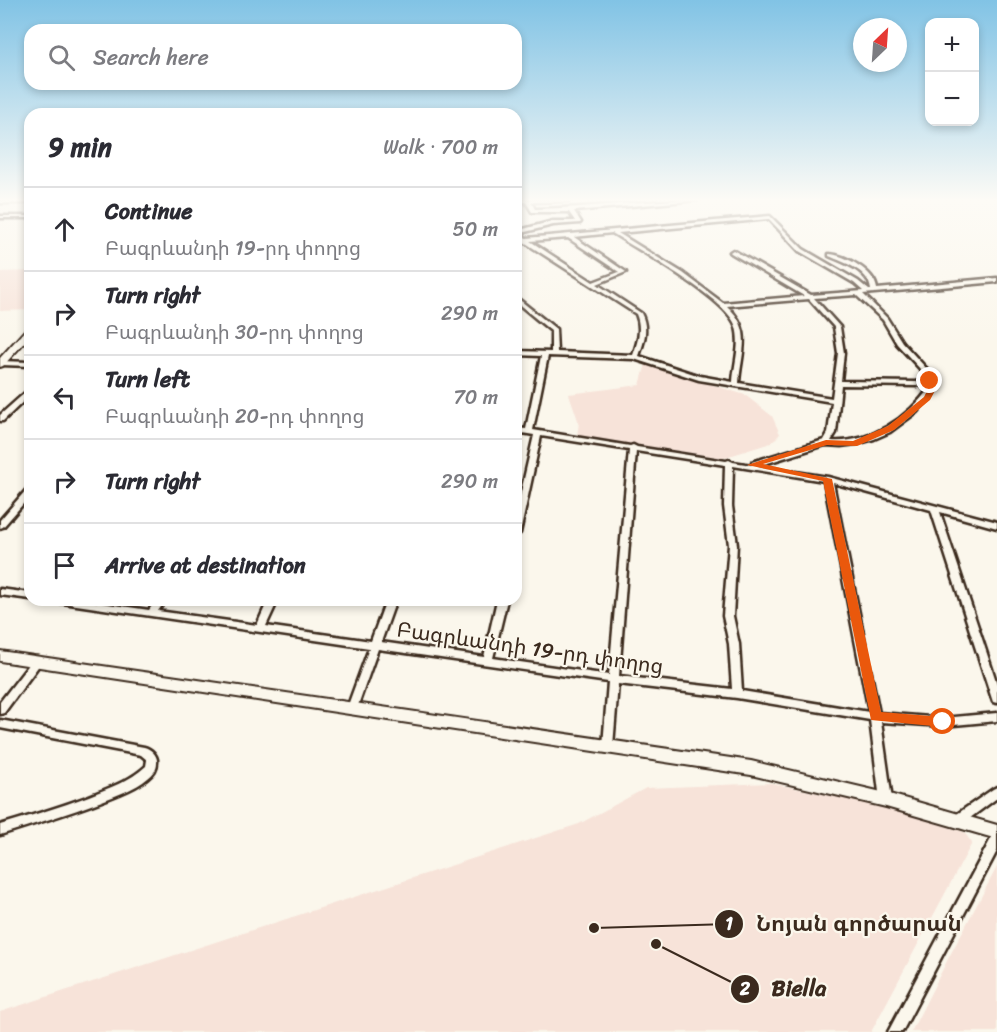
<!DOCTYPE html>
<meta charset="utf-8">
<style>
:root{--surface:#fff;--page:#f2f2f3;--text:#2b2b33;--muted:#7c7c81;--line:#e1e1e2}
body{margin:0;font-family:Sriracha,"Noto Sans Armenian",sans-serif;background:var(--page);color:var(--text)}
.controls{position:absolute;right:18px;top:18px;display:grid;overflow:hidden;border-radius:12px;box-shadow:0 3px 9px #0003}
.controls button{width:54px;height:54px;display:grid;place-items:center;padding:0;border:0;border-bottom:2px solid var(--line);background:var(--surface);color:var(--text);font:30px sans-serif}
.compass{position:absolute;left:853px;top:18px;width:54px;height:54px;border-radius:50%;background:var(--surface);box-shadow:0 3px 9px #0003;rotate:25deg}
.stop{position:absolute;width:18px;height:18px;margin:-14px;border:4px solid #ea580c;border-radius:50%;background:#fff}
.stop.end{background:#ea580c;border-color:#fff;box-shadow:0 2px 6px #0008}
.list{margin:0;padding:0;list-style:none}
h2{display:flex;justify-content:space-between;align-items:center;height:78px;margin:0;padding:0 24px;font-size:26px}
h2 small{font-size:20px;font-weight:400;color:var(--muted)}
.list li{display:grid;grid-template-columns:39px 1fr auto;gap:18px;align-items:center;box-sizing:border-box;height:84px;padding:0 24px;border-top:2px solid var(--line)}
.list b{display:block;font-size:22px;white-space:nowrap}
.list p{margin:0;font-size:20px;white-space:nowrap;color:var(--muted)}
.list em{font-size:20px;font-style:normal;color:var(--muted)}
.icon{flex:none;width:33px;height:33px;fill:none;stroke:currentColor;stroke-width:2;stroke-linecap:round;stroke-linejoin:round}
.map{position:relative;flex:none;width:997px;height:1032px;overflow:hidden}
.search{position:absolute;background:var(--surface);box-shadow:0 3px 9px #0003;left:24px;top:24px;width:498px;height:66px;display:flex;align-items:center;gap:15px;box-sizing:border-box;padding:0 21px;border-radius:18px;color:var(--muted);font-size:22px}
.panel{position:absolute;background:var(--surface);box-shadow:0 3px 9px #0003;left:24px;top:108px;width:498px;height:498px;border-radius:18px}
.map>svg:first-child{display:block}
.built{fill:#f7e3d9}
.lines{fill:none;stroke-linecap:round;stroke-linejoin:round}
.street-casing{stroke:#3b2a1e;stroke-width:5}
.secondary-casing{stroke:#3b2a1e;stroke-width:4}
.street{fill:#fbf7ec;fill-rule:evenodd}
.secondary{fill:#fbf7ec;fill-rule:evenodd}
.route{fill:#ea580c}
.labels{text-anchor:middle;stroke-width:4.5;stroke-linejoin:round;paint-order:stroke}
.street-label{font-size:21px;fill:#3b2a1e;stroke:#fbf7ec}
.leader{fill:none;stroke:#3b2a1e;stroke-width:2}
.callout-dot{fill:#3b2a1e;stroke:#fbf7ec;stroke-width:2}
.mark-label{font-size:18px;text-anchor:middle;font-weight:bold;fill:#fff}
.callout-label{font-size:22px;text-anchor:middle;font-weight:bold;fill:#3b2a1e;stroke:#fbf7ec;stroke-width:4.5;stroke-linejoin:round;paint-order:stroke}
</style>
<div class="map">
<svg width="997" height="1032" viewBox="0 0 997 1032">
<rect width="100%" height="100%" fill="#fbf7ec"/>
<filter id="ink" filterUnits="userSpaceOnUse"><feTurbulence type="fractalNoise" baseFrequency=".0167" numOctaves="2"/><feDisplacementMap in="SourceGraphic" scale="12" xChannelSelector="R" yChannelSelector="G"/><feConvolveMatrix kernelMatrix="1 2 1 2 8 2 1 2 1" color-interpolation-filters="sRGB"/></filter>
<g filter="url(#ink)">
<!-- built -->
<path class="built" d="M30 271V310L0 311V272Z
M646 364 745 395 772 416 780 434 771 443 723 458 577 436 579 423 569 394 640 385Z
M771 783 884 807 964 832 972 843 871 1032H0V1012L579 824 646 788Z
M997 867V1032H911L949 957Z"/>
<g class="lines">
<!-- street casing -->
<g class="street-casing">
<path id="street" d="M516 200H571L569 201 531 202 535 209C589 208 643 200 697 200L574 211 581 222 580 223 553 225 521 233 526 238 770 216 803 249 858 281 869 290H871C869 270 845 263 829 256V254C845 255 875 271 877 289L997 278V282L863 294 887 318 902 342 927 369 936 387 927 400 917 412 890 432 874 439 856 444 841 446 825 445 758 466 828 477 997 522V528L940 512 997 684V703L993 702 992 699 931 510 833 483 879 713 943 718 997 713V721L943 726 881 722 892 800 890 803 886 805 882 803 880 800 870 720 737 698 618 684 613 746 612 749 608 750 604 749 603 746 608 682 378 649 357 708 356 711 352 712 348 711 347 708 369 648 56 602 54 600H81L149 610 156 600H166L158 611 257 625 268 600H278L266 626 371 641 386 600H396L381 642 484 657 497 600H507L493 658 609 675 629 450 541 436 520 533 516 536V514L534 435 516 432V428L526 429 541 356 516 355V351L551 352V331L516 302V297L556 329 557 352 633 355C638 341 642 328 636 314L524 242 516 243V239H521L516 234V231L553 221H575L569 212H532L526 202H516ZM769 219 799 251 854 283 863 291 811 295 733 250 730 252 731 253 804 296 723 303 683 273 618 233ZM612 233C638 250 729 300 736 327 741 345 734 364 733 382L700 376 639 356C644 342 649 328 641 313L597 284 626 272 574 237ZM568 238 619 272 593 282 530 241ZM856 295 883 320 897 344 922 371 926 380 916 382 841 381 844 353 840 327 814 298ZM809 299 834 327 838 353 832 398 739 383C741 352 754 330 727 306ZM548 356 634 359 699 380 832 402 828 433 824 440 752 462V465L733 462 729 460 726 461 637 447 633 445 630 446 533 430ZM928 383 930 387C908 418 870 444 831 441L836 433 841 385 916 386ZM636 451 725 465 724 506 729 545 723 616 729 644 732 689 619 676ZM733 466 824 481 869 712 742 691 739 644 733 616 737 545 732 506Z
M0 201H24L26 202 24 203H0Z
M0 216H30V218H0Z
M0 361 30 362V366L1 365Z
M30 389V395L3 421H0V415L28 390Z
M27 489H30V496L3 527 0 528V520Z
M0 589 30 593V599L0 595Z
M37 657 40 658 42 661 40 664 4 713 0 714V702L34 658Z
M0 720 144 747C151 749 158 755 157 763 157 770 153 774 148 778 135 789 117 795 102 801 68 814 34 824 0 835V825C30 816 60 807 89 796 109 788 130 781 146 766L147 760 141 755 0 728Z
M997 787V798L962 824 958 825 954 824 952 820 954 816 993 789Z
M997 834V851L902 1032H888L993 835Z"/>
</g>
<!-- secondary casing -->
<g class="secondary-casing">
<path id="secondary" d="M30 327V336L3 366 0 367V358L27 328Z
M0 651 751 761 886 793 997 825V839L886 807 751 775 0 661Z"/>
</g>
<!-- street -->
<use href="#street" class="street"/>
<!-- secondary -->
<use href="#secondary" class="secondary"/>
</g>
</g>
<!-- sky -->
<linearGradient id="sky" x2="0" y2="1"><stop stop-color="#81c3e5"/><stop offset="0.58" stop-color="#fdfbf6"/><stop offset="1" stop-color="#fdfbf6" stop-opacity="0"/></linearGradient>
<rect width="997" height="345" fill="url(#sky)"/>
<!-- route -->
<path class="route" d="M930 379 937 387 930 400 894 430 857 446 827 445 763 464 832 479 881 712 943 717 949 722 943 727 871 720 823 481 747 465 826 440 853 441 888 426 924 397 929 387 926 381Z"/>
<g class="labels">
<!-- street labels -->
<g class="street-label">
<text transform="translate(530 648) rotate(8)" y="7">Բագրևանդի 19-րդ փողոց</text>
</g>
</g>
<!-- callouts -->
<path class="leader" d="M594 928L729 924M656 944L745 989"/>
<g class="callout-dot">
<circle cx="594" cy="928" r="6"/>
<circle cx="656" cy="944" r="6"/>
<circle cx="729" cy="924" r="15"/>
<circle cx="745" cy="989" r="15"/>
</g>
<g class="mark-label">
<text x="729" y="930">1</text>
<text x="745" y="995">2</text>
</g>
<g class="callout-label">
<text x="859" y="931">Նոյան գործարան</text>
<text x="799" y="996">Biella</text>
</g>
</svg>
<div class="controls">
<button>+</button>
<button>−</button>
</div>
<svg class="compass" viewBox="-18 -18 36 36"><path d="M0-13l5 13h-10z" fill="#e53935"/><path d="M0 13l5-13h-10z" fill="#7c7c81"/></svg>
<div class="stop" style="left:943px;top:722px"></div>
<div class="stop end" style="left:930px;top:381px"></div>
<div class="search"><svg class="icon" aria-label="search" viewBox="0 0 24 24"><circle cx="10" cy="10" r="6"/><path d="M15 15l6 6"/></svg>Search here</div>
<section class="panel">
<h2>9 min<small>Walk · 700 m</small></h2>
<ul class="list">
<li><svg class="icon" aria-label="ahead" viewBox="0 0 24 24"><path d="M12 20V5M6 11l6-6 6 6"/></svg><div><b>Continue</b><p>Բագրևանդի 19-րդ փողոց</p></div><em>50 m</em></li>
<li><svg class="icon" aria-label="right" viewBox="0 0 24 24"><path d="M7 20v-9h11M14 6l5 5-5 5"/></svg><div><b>Turn right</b><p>Բագրևանդի 30-րդ փողոց</p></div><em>290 m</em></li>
<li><svg class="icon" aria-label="left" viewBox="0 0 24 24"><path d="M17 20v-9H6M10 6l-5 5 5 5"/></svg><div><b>Turn left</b><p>Բագրևանդի 20-րդ փողոց</p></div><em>70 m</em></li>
<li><svg class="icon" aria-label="right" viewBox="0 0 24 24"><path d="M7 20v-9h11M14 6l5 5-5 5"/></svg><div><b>Turn right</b></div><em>290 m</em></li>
<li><svg class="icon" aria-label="arrive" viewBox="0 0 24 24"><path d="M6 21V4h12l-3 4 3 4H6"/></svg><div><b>Arrive at destination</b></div></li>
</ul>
</section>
</div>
